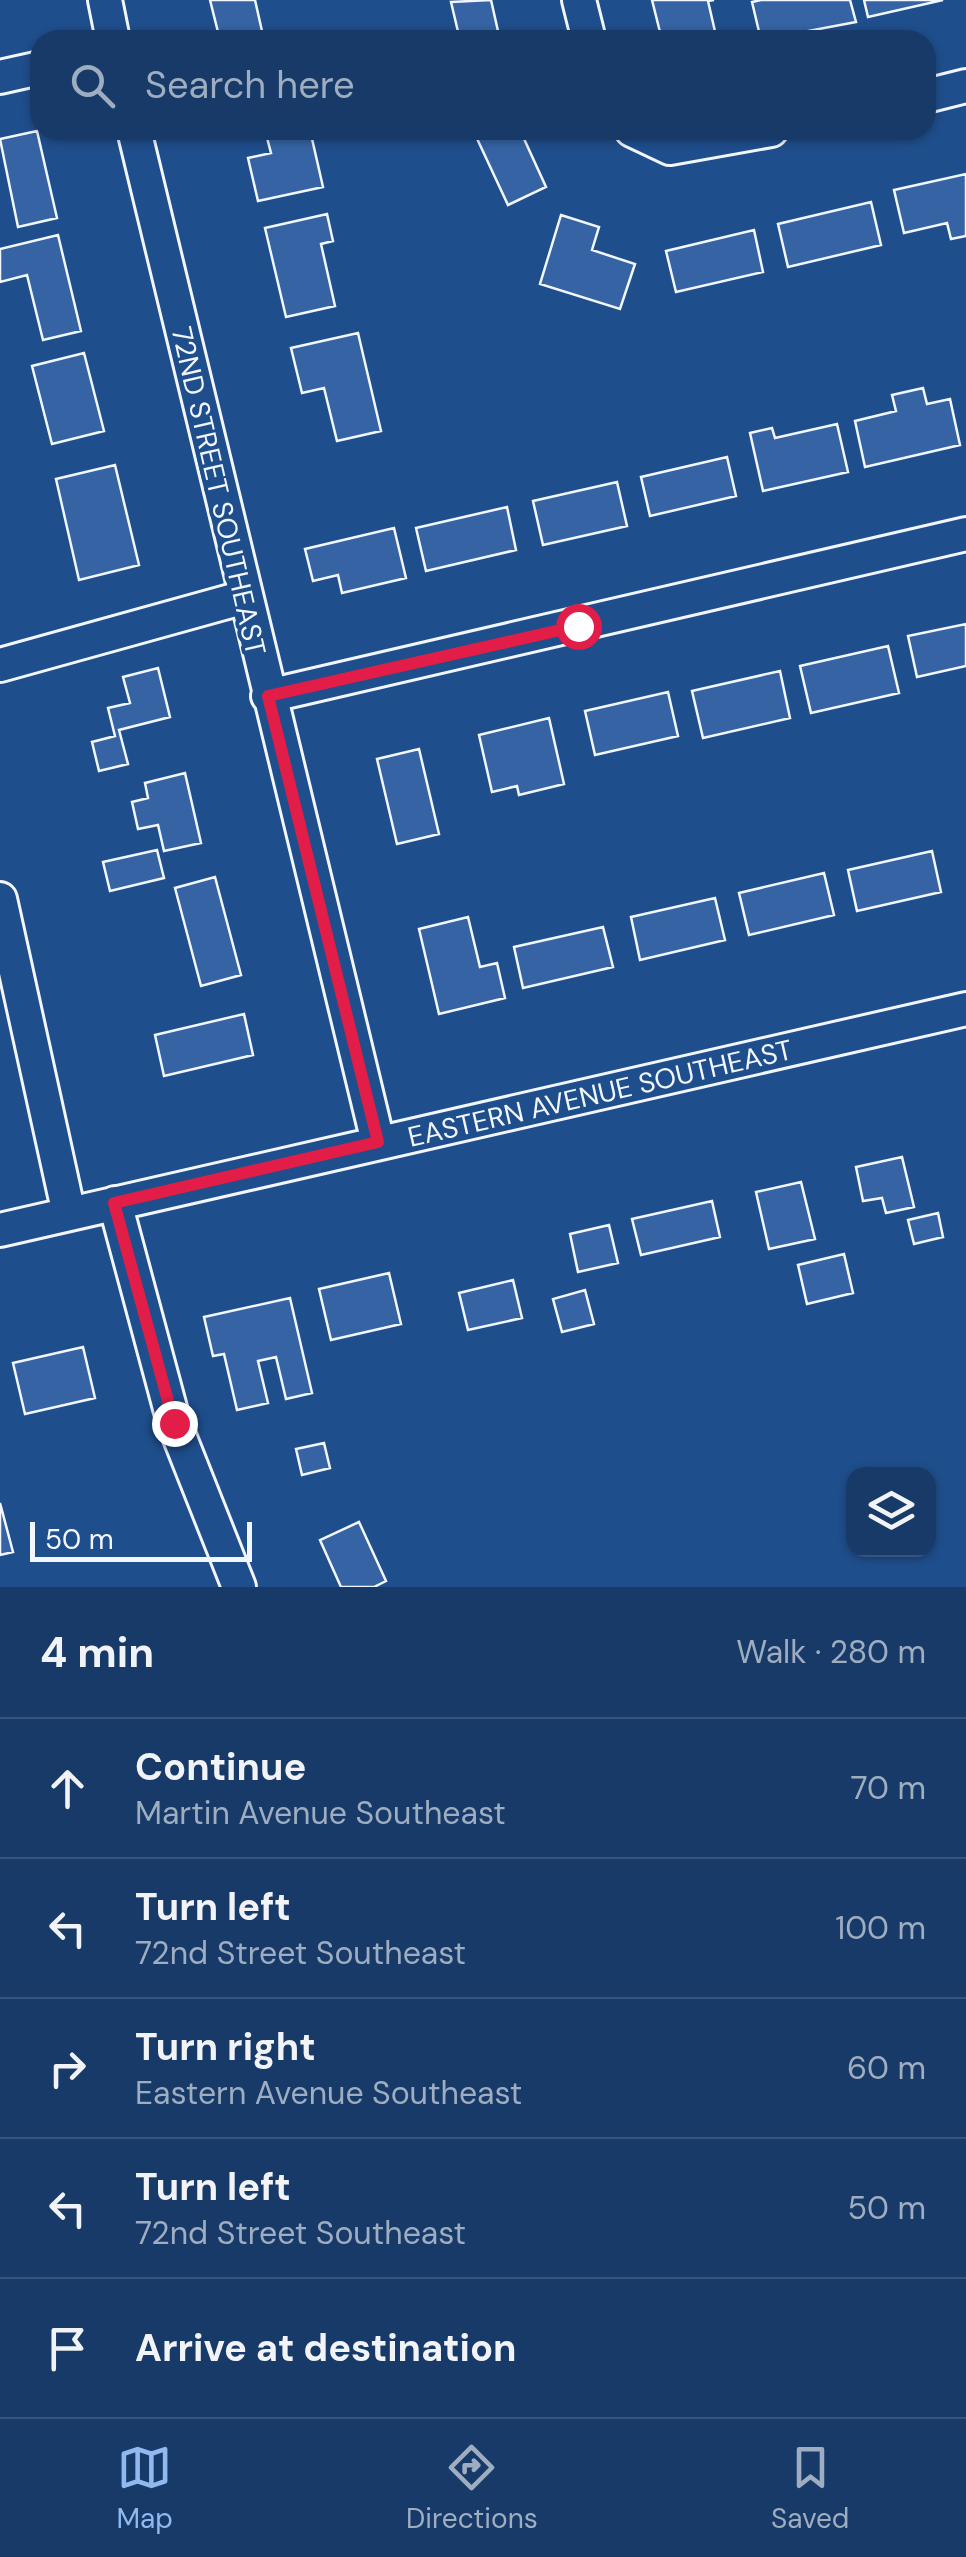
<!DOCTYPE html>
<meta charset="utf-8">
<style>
:root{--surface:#173a69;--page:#20416f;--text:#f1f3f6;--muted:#9eadc0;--line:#36547d;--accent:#90b9f0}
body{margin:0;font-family:"DM Sans",sans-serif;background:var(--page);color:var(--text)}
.controls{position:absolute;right:30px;bottom:30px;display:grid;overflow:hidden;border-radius:20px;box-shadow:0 2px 8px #0004}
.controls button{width:90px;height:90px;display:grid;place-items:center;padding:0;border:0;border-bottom:2px solid var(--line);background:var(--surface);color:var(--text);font:50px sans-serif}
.scale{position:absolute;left:30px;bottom:25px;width:222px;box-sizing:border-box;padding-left:10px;border:5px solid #f2f6ff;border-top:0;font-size:28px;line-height:35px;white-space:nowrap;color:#f2f6ff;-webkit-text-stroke:8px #1f4e8c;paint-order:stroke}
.stop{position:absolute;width:30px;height:30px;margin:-22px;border:8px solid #e11d48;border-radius:50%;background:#fff}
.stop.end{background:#e11d48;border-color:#fff;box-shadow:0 2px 10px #0008}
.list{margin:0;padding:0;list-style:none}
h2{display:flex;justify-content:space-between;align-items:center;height:130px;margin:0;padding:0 40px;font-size:42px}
h2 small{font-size:32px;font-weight:400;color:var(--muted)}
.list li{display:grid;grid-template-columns:65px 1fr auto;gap:30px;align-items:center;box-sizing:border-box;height:140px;padding:0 40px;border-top:2px solid var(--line)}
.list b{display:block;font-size:38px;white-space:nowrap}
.list p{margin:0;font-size:32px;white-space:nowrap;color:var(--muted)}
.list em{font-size:32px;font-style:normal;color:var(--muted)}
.icon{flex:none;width:55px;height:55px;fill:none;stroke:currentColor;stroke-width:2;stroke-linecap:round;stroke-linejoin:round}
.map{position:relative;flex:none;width:966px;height:1587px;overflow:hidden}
.search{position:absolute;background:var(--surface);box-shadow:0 2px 8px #0004;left:30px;right:30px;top:30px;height:110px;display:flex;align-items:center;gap:25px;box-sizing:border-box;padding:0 35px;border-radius:30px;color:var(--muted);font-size:38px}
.sheet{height:830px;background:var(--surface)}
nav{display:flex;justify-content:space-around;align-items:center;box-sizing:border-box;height:140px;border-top:2px solid var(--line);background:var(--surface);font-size:28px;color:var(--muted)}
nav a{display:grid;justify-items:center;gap:5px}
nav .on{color:var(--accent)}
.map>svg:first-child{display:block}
.building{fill:#3563a3;stroke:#f2f6ff;stroke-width:2.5}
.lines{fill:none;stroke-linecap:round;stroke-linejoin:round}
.minor-casing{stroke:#f2f6ff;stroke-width:38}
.minor{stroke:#1f4e8c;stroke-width:32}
.route{stroke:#e11d48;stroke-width:12}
.labels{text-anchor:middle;stroke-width:8;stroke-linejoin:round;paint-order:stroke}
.street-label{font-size:28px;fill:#f2f6ff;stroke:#1f4e8c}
</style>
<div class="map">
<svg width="966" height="1587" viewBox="0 0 966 1587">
<rect width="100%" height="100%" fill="#1f4e8c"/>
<!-- building -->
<path class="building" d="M210 0H255L264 40H220Z
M491 0 500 40H460L451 2Z
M652 0H714L708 1 717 40H662Z
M761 0H850L856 22 761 40 752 2Z
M864 0H943L868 17Z
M265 130H310L323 187 258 201 248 158 271 153Z
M473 130H520L546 187 508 205Z
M37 131 57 218 18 227 0 139Z
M966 174V236L951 239 947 223 904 233 894 190Z
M871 202 881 245 788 267 778 224Z
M327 214 333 241 321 244 335 306 286 317 265 228Z
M561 215 599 227 592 250 635 264 620 309 540 284Z
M754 230 763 272 676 292 666 251Z
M58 235 81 331 43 340 27 275 0 282V249Z
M358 333 381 431 337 441 324 388 302 393 291 348Z
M84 353 104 431 52 444 32 366Z
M923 388 927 404 950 399 960 445 865 467 855 421 896 411 892 395Z
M837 424 848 472 763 491 750 433 772 428 775 438Z
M727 457 736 496 650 516 641 477Z
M115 465 139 565 79 580 56 479Z
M617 482 627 526 543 545 533 501Z
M507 507 516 550 426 571 416 528Z
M394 528 406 578 342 593 338 575 313 581 305 549Z
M966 624V666L917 677 908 636Z
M888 646 899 693 811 713 800 666Z
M158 668 170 717 119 730 128 764 99 771 92 742 115 736 108 708 130 703 123 677Z
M780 671 790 718 703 738 692 691Z
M668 692 678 736 595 755 585 711Z
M549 718 564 784 519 795 517 786 492 792 479 735Z
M419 749 439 834 397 844 377 759Z
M185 773 201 843 164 851 158 825 138 829 132 802 148 798 145 783Z
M157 850 164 878 110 891 103 862Z
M932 851 941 892 857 911 848 870Z
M824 873 834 915 749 935 739 893Z
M215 877 241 975 201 986 175 888Z
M715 898 725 940 640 960 631 917Z
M468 917 480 967 497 963 505 998 439 1014 419 929Z
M603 927 613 967 523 988 514 947Z
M244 1014 253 1055 164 1076 155 1035Z
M902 1157 914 1207 886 1213 882 1198 863 1201 856 1167Z
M801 1182 815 1239 769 1249 756 1192Z
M712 1201 720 1237 641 1255 632 1219Z
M938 1213 943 1237 914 1244 908 1220Z
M609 1225 618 1263 578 1272 570 1234Z
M844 1254 853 1293 807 1304 798 1265Z
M389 1273 401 1324 331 1340 319 1289Z
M513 1280 522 1318 468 1330 459 1293Z
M585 1290 594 1324 562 1332 553 1299Z
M290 1298 312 1393 286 1399 276 1357 258 1361 268 1403 237 1410 224 1354 213 1356 204 1317Z
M83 1347 95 1398 25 1414 13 1363Z
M324 1443 330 1468 302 1475 296 1449Z
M0 1503 13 1552 0 1555Z
M359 1522 386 1581 374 1587H341L320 1540Z"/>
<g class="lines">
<!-- minor casing -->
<g class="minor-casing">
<path id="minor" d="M105 0 113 40
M579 0 589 40
M0 77 40 68
M926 96 966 86
M134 130 378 1142
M632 130 670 148 771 130
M0 665 245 597
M268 696 966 534
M0 899 69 1214
M115 1203 174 1423 239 1587
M0 1230 966 1009"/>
</g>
<!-- minor -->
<use href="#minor" class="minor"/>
</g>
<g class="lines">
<!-- route -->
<path class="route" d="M174 1423 114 1203 378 1142 268 696 578 626"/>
</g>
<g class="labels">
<!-- street labels -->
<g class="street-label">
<text transform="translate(219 491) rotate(77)" y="10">72ND STREET SOUTHEAST</text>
<text transform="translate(600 1093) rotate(-13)" y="10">EASTERN AVENUE SOUTHEAST</text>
</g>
</g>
</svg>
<div class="controls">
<button><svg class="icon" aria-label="layers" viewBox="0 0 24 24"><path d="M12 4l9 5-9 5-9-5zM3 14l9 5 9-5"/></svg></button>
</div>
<div class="scale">50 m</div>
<div class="stop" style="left:578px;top:626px"></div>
<div class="stop end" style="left:174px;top:1423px"></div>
<div class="search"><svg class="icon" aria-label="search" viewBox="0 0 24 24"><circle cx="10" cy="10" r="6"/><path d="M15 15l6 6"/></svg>Search here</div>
</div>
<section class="sheet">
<h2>4 min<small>Walk · 280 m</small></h2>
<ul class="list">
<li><svg class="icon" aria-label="ahead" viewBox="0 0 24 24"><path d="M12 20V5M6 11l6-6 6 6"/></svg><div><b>Continue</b><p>Martin Avenue Southeast</p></div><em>70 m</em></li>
<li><svg class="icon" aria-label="left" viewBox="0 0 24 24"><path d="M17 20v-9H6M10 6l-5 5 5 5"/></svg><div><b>Turn left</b><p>72nd Street Southeast</p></div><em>100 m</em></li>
<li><svg class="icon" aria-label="right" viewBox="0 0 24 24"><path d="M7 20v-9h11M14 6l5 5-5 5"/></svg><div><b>Turn right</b><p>Eastern Avenue Southeast</p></div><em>60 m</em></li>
<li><svg class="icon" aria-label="left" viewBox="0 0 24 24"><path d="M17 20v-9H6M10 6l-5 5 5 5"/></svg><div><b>Turn left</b><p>72nd Street Southeast</p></div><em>50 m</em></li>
<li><svg class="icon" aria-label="arrive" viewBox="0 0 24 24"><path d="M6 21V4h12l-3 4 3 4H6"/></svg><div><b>Arrive at destination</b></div></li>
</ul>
</section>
<nav>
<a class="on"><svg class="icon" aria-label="map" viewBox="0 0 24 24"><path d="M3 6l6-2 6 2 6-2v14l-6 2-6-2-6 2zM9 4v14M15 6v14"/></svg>Map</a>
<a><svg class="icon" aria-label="directions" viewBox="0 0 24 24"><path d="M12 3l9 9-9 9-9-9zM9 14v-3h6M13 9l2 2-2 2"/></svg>Directions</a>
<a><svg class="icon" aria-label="saved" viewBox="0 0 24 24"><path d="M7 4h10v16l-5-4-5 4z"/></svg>Saved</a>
</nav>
